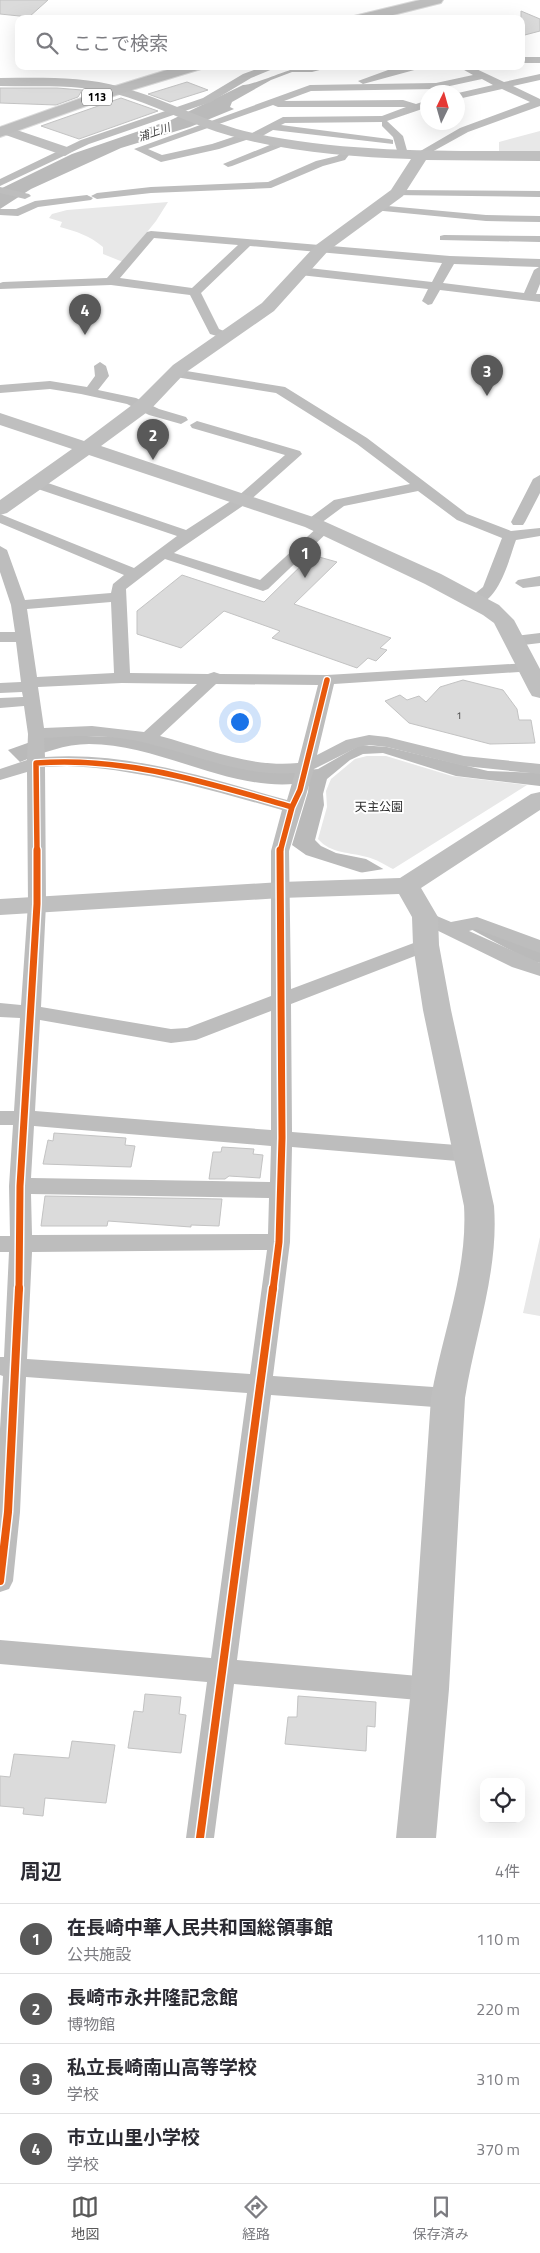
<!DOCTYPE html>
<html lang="ja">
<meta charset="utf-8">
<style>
:root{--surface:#fff;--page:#f7f7f7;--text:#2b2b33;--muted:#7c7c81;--line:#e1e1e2;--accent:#595959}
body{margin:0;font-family:"Titillium Web","Noto Sans JP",sans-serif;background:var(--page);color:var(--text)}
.controls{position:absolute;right:15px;bottom:15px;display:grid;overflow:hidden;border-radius:10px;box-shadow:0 5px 20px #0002}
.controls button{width:45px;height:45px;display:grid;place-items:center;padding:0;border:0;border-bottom:1px solid var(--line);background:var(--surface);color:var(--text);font:25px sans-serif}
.compass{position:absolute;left:420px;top:85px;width:45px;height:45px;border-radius:50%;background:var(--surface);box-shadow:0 5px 20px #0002;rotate:5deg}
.you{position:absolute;left:239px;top:721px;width:18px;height:18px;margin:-12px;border:4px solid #fff;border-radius:50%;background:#1a73e8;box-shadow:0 0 0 8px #1a73e833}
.badge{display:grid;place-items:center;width:32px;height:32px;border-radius:50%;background:var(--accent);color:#fff;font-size:16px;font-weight:700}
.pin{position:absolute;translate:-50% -41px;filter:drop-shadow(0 1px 2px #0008)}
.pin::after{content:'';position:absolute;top:26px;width:18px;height:15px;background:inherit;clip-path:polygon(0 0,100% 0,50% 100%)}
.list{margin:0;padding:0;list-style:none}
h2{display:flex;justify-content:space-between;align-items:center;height:65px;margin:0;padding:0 20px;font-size:21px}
h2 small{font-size:16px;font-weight:400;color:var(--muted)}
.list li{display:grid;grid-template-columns:32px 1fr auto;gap:15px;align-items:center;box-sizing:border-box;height:70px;padding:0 20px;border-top:1px solid var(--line)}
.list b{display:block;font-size:19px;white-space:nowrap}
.list p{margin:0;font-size:16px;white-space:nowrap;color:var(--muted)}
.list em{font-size:16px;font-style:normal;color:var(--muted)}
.icon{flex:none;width:28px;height:28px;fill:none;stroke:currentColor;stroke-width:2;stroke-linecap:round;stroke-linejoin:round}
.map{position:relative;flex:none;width:540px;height:1838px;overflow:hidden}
.search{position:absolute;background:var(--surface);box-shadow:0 5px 20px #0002;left:15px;right:15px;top:15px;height:55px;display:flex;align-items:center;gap:12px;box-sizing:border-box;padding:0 18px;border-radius:10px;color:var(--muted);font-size:19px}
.sheet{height:345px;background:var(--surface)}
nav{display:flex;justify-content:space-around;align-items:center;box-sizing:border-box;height:70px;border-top:1px solid var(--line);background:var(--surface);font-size:14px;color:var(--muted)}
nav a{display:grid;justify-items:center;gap:2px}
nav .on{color:var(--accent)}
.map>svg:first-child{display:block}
.green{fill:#e8e8e8}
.water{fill:#bababa}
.pier{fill:#fff}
.building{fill:#dbdbdb;stroke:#c3c3c3}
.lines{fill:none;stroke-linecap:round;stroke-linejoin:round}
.primary-casing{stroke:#dbdbdb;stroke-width:2}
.street{fill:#bdbdbd;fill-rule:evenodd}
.secondary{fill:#bfbfbf;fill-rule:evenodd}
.primary{fill:#bdbdbd;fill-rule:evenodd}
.cycleway-far2-casing{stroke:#fff;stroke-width:8}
.cycleway-far1-casing{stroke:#fff;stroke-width:10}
.cycleway-casing{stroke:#fff;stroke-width:11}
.cycleway-far2{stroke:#e8590c;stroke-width:5.5}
.cycleway-far1{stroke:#e8590c;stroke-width:7}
.cycleway{stroke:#e8590c;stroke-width:8}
.labels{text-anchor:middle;stroke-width:4;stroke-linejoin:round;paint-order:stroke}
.number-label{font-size:10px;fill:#373737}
.shield{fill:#fff;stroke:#4c4c4c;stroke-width:1}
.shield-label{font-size:11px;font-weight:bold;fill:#000}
.far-water-label{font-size:11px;font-style:italic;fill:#3d3d3d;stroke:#fff}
.park-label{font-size:12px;fill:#2c2c2c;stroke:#fff}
</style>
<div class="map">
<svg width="540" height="1838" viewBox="0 0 540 1838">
<rect width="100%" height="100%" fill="#fff"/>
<!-- green -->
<path class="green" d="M540 131V153L499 152V142Z
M168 202 156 221 123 262 103 254V247C89 235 77 232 60 227L62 222 49 218 52 214 67 210Z
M367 756H386L452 776 527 785 393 869C385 865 376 859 367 857 350 852 331 854 318 839L327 807 326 791 331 779 355 759Z
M540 1237V1316L523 1313Z"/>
<!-- water -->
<path class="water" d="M294 66H335L312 72H292L271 80 232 102 230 107 234 109 190 127 121 148 31 189 0 209V189L72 154 171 120 243 85C249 86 286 71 296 68Z
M50 735 123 737 286 772 318 769 360 745 387 747 488 771 540 773V786L456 776 383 753 363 754 350 760 327 779 323 794 324 805 315 840 321 846 336 853 366 859 456 911 540 951V963L529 960 369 875 306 855 292 845 308 792 309 782C233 796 164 744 89 744 65 744 42 753 20 762L8 750Z"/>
<!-- pier -->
<path class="pier" d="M390 868 457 909 488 926 468 930 359 873Z"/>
<!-- building -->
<path class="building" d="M0 0H48L29 17 0 14Z
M521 11 540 19V31L521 36Z
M187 82 208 90 170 102 148 94Z
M0 88H57L82 90 78 97 56 105 0 103Z
M121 98 158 111 79 139 41 126Z
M312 555 337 562 294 604 391 638 380 648 387 650 376 661 368 658 357 668 272 638 280 631 224 611 181 648 137 634V611L182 575 264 602Z
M463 680 503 690 517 709 519 720H531L535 743 490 744 409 723 385 701 400 695 407 700 419 696 426 702 440 687Z
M54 1133 126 1138 125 1145 135 1146 131 1167 43 1164 48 1140 53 1141Z
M222 1147 254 1149 253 1154 263 1155 260 1178 229 1176 225 1179H209L213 1152H221Z
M45 1196 222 1199 219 1226 191 1225V1227L108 1221 107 1226H41Z
M145 1694 181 1697 179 1714 186 1715 181 1753 128 1748 134 1711 143 1712Z
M298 1696 376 1702 375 1727 367 1726 366 1751 285 1744 288 1717H297Z
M72 1741 115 1745 106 1803 45 1798 43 1816 23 1814 24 1808 0 1806V1776L10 1777 14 1754 69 1758Z"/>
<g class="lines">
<!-- primary casing -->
<g class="primary-casing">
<path id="primary" d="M420 0H443L441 3 377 19H352L354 16Z
M180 66H203L201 69 122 93 0 137V127L112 87Z"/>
</g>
<!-- street -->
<path class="street" d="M521 57H540V63H521Z
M265 66H280L251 78 211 102 89 144 0 186V179L81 140 203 98 243 74Z
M399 66H429L363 84 358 81Z
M457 66H470L504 82 540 74V80L513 86 540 99V106L468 132 421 158 416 155 417 153 460 128 530 102 502 89 458 99V93L493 85 482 79 436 89 311 91 284 101 403 100 416 104 428 100V107L387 121 403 136 408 154 403 157 398 154 393 137 382 126V122L285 123 281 125 389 139 393 140V144L273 130 257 139H249L219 149 161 162 134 149 310 85 436 83 473 75ZM273 105 278 107H406L382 116 283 117 250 134H242L212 144 162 155 148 149Z
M282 140 287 143 286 145 232 166 228 167 223 164Z
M347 148 352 151 345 160 323 166 271 188 151 193 97 199 91 196 97 193 151 187 268 182 316 161 337 156Z
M0 187 29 194 31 196 25 199 0 193Z
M397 190 540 191V197L393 195 391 193Z
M87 195 93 198 91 200 38 207 18 216 0 215V209H16L35 201Z
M377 205 486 215 540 216V222L486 221 373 210 371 208Z
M151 231 450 256 540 259V284L536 294H540V302L440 290 432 304 428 305 422 301 428 289 300 275 294 271 300 267 432 282 442 263 250 246 201 293 219 329 233 335 227 339 210 334 190 295 111 285 0 289V283L3 282 107 278 147 232ZM154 238 238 245 192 288 120 278ZM454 264 539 267 534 270 524 293 443 283Z
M444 235 540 236V242L440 240V236Z
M100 362 106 366 109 376 98 390 136 398 159 409 186 417 188 420 181 424 149 415 127 404 81 394 50 389 0 393V385L50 381 87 387 95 376 94 366Z
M174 369 285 387 367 438 467 514 511 531 540 528V536L516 540C509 559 497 611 469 604L466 601 483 587 502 538 457 520 418 491 344 506 317 526H307L305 523 307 520 334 500 410 484 357 444 276 393 169 376 167 373 169 370Z
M197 421 300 451 302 454 247 503 174 553 260 580 319 526H329L331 529 268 589 263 591 165 559 126 589 130 673 208 674 214 672 220 674 327 675 528 663 536 668 534 671 334 684 317 755 346 740 369 735 387 737 464 756 540 764V774L464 766 387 747 369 745 358 747 314 769 289 851 291 989 419 941 426 939 433 941 436 945 433 949 291 1004 292 1132 469 1146 476 1149 480 1154 476 1159 469 1162 292 1147 290 1242 273 1376 448 1388 456 1391 460 1398 456 1405 448 1408 271 1395 237 1660 430 1677 439 1680 443 1689 439 1698 430 1701 234 1684 214 1838H186L207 1682 0 1664V1640L211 1658 247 1393 26 1377 20 1512 13 1581 9 1589 0 1592V1429L3 1376 0 1375V1357H4L9 1252H0V1236H10L9 1186 13 1125H0V1111H14L20 1018 0 1017V1003L21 1005 28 904 27 772 0 780V769L27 760 28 734 24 706 0 708V698L23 697 22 692 0 693V683L21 682 16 642H0V632H15L11 605 0 572V546L7 550 25 600 111 593 113 584 124 575 0 523V514L134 568 177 536 32 487 30 484 32 481H42L186 530 237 497 285 455 192 428 190 425ZM111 602 114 673 37 677 27 609ZM122 683 197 684 144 732 92 726 44 728 38 687ZM216 684 318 685 298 763C250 768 205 748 160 736ZM78 736C101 736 124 737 146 743 196 755 244 777 295 773L287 800C208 778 127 751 45 757L44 738ZM67 766C141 769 211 790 282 810L271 851V996L187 1028 171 1029 41 1007 46 904 45 767ZM271 1011V1130L35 1111 40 1020 171 1043 196 1040ZM34 1126 271 1146 270 1182 31 1178ZM31 1194 269 1198 268 1234 32 1235ZM267 1250 250 1374 27 1359 32 1252Z
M540 475V493L525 522 523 525H513L511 522 533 479Z
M540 576V586L523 588 515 583 518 580Z
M540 633V643L515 646 507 641 515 636Z
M425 911 451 922 477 917 540 940V953L476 929 469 931 540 963V976L512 967 418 921 416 917 418 913Z"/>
<!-- secondary -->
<path class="secondary" d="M0 78C40 78 81 76 121 87 166 99 207 123 253 133 347 153 444 151 540 151V161L426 160 403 196 328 251 274 311 185 373 150 410 101 446 319 519 441 574 499 605 514 620 540 669V698L532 696 529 691 494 623 483 615 425 584 305 527 89 455 7 513 0 515V500L72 449 0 425V413L84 441 136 402 173 365 262 303 316 245 391 190 411 159C351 157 289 152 231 136 191 125 154 104 113 93 77 84 37 87 0 86Z
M5 126 70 148 73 151 65 156 0 133V127Z
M540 792V810L421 888 438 917 439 945 451 1010 494 1206C499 1271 475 1334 465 1398L449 1689 436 1838H396L411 1689 431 1398C442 1334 468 1271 464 1206L423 1010 413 945 412 917 399 894 281 898 0 915V899L281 882 400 878 531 794Z"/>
<!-- primary -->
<use href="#primary" class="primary"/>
<!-- cycleway-far2 casing -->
<g class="cycleway-far2-casing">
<path id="cycleway-far2" d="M37 852 36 763C125 756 208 783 292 807
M280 852 292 807 300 790 327 680"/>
</g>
<!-- cycleway-far1 casing -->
<g class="cycleway-far1-casing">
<path id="cycleway-far1" d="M19 1290 20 1186 37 904V850
M273 1290 279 1242 282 1138 280 850"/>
</g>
<!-- cycleway casing -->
<g class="cycleway-casing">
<path id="cycleway" d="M0 1581 8 1512 19 1288
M200 1838 273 1288"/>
</g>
<!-- cycleway-far2 -->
<use href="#cycleway-far2" class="cycleway-far2"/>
<!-- cycleway-far1 -->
<use href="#cycleway-far1" class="cycleway-far1"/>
<!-- cycleway -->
<use href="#cycleway" class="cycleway"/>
</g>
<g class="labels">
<!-- number labels -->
<g class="number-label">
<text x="459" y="719">1</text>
</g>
<!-- shield labels -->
<rect class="shield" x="82" y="88.5" width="30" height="17" rx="4"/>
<g class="shield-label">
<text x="97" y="101">113</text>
</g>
<!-- far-water labels -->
<g class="far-water-label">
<text transform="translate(154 132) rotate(-19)" y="4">浦上川</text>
</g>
<!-- park labels -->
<g class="park-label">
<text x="379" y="811">天主公園</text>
</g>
</g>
</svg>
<div class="controls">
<button><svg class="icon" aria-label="locate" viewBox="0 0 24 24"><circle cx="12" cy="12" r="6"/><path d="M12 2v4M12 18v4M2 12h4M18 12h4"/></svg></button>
</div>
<svg class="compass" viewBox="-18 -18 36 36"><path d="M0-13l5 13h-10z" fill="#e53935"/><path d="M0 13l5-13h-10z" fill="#7c7c81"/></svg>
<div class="you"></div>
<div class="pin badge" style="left:305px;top:578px">1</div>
<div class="pin badge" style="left:153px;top:460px">2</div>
<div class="pin badge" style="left:487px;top:396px">3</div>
<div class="pin badge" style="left:85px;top:335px">4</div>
<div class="search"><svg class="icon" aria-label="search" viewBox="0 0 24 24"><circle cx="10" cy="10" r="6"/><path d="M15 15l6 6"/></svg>ここで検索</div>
</div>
<section class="sheet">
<h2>周辺<small>4件</small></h2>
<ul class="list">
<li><span class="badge">1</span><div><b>在長崎中華人民共和国総領事館</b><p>公共施設</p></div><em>110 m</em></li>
<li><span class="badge">2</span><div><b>長崎市永井隆記念館</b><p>博物館</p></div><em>220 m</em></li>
<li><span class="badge">3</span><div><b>私立長崎南山高等学校</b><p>学校</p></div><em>310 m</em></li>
<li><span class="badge">4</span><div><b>市立山里小学校</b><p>学校</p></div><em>370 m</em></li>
</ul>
</section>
<nav>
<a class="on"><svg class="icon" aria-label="map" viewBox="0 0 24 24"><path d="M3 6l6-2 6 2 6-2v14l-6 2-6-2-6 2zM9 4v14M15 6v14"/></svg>地図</a>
<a><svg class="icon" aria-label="directions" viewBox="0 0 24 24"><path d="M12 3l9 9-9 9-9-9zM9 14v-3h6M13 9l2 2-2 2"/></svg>経路</a>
<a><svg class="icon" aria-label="saved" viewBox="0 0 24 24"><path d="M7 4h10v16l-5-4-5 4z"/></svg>保存済み</a>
</nav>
